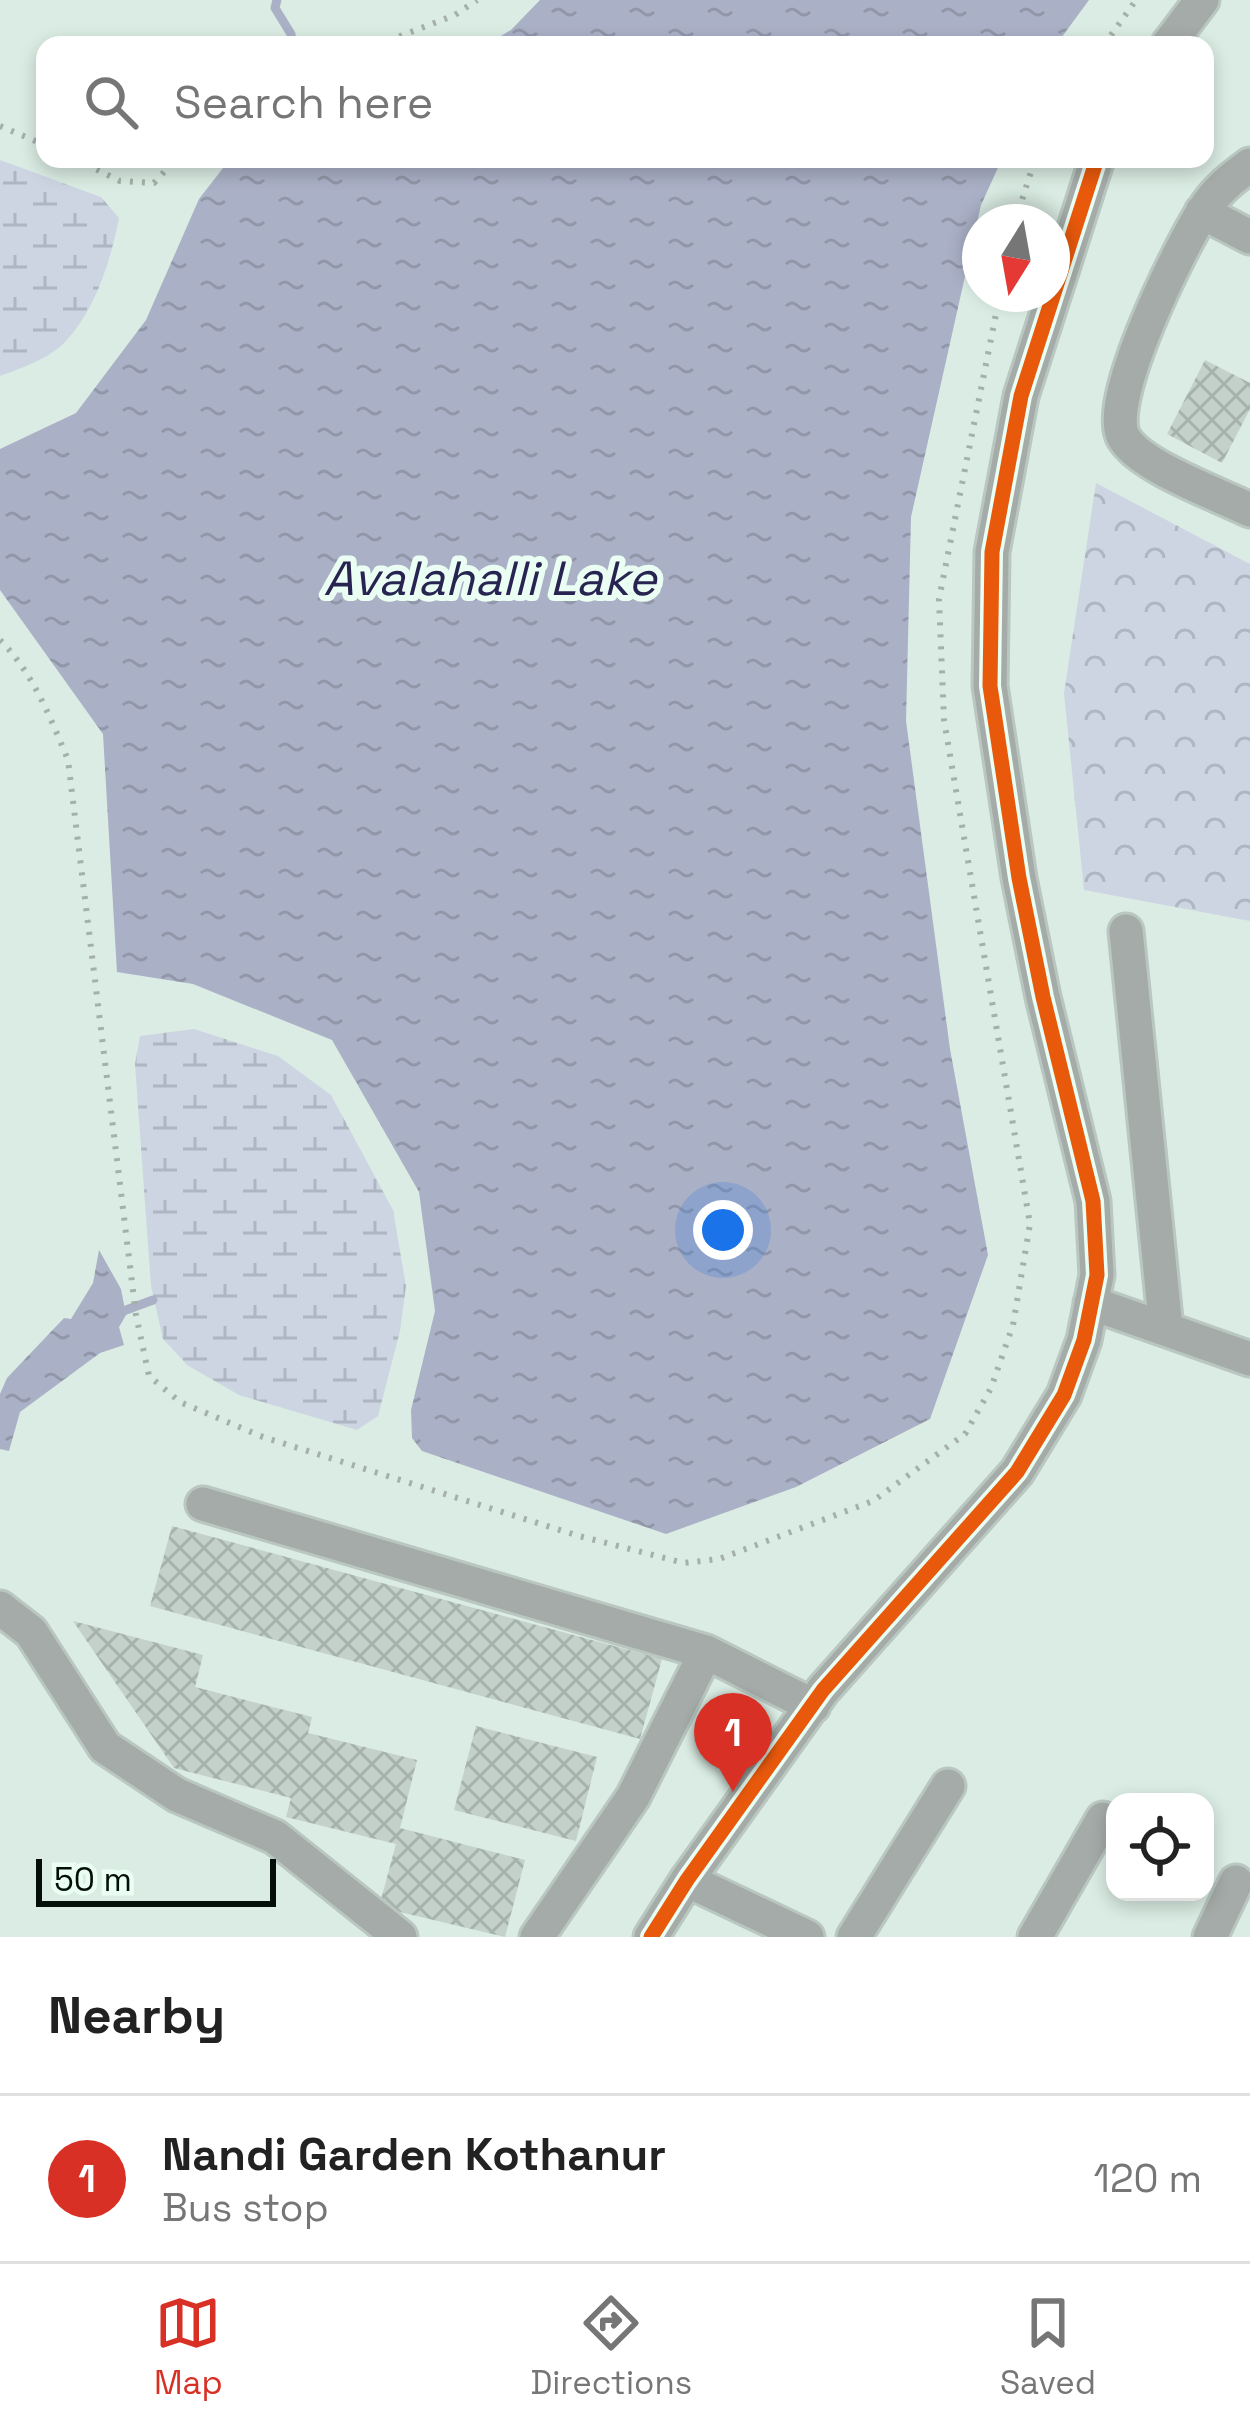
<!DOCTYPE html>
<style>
:root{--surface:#fff;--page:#f6f6f6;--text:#222;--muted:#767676;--line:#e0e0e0;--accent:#d93025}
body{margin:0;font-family:"Space Grotesk",sans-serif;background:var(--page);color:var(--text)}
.controls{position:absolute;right:36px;bottom:36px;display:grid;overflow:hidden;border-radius:24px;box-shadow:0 6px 18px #0003}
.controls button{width:108px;height:108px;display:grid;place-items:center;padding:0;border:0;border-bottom:3px solid var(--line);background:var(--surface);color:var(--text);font:60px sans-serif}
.compass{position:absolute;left:962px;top:204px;width:108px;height:108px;border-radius:50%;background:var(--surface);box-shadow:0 6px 18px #0003;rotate:191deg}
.scale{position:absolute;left:36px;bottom:30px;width:240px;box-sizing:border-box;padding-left:12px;border:6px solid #040f09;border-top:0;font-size:33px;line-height:42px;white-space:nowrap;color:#040f09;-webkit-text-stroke:9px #eafef3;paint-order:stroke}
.you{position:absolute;left:723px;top:1230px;width:42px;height:42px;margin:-30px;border:9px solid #fff;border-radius:50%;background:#1a73e8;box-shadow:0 0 0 18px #1a73e833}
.badge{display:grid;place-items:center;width:78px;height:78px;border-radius:50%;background:var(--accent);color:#fff;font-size:39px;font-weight:700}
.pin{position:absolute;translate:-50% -99px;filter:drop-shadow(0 3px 6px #0008)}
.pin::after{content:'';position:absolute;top:63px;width:42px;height:36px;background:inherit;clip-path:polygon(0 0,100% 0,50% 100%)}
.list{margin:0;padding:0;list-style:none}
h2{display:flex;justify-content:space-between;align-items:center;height:156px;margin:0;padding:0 48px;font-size:51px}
h2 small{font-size:39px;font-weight:400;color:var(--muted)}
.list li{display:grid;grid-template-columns:78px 1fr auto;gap:36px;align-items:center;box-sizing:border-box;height:168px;padding:0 48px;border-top:3px solid var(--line)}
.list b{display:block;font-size:45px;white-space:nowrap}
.list p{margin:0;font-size:39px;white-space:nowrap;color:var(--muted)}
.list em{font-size:39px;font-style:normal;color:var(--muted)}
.icon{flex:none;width:66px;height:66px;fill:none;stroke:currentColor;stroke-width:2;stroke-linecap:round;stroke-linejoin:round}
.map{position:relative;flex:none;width:1250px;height:1937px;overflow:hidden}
.search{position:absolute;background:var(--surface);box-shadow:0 6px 18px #0003;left:36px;right:36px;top:36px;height:132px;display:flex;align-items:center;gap:30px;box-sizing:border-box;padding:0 42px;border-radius:24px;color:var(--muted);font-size:45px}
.sheet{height:324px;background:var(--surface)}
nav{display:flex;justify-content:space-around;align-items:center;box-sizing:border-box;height:168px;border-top:3px solid var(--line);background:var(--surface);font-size:33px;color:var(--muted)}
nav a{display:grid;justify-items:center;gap:6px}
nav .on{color:var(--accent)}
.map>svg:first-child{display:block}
.wetland{fill:url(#wetland-marsh)}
.park{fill:url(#park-crowns)}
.water{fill:url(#water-ripples)}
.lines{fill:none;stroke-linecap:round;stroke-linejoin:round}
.stream{stroke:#aab0c6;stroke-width:9}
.building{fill:url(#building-cross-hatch)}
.minor-casing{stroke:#b9c7c0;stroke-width:39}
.path{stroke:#a5b0aa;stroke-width:6;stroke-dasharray:3 9;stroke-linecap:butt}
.minor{stroke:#a4aba8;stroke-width:33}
.cycleway-casing{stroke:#eafef3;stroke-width:22}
.cycleway{stroke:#e8590c;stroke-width:15}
.labels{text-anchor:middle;stroke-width:12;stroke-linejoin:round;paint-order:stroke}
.water-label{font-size:48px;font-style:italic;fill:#272452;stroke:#eafef3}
</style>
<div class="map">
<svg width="1250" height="1937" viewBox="0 0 1250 1937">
<defs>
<pattern id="wetland-marsh" width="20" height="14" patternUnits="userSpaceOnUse" patternTransform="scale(3)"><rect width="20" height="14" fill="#cdd5e3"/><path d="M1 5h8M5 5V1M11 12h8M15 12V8" fill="none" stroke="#aeb6c1"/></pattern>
<pattern id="park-crowns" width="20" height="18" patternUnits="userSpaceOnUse" patternTransform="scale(3)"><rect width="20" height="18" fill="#cdd5e3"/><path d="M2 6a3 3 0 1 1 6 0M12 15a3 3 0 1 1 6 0" fill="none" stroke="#aeb6c1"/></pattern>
<pattern id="water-ripples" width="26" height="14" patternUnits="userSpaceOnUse" patternTransform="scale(3)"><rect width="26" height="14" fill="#aab0c6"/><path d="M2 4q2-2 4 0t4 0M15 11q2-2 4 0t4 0" fill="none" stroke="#9196a9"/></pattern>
<pattern id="building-cross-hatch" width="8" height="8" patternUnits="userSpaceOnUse" patternTransform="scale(3)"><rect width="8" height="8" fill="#c3d1ca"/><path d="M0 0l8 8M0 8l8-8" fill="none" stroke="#a6b2ac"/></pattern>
</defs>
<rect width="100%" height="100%" fill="#daece3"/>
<!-- wetland -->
<path class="wetland" d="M0 160 101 197 119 218C111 259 96 308 67 340 51 358 22 368 0 376Z
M194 1029 278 1056 331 1095 393 1210 406 1286 400 1331 378 1416 357 1430 239 1395 187 1365 163 1339 151 1286 135 1064 140 1036Z"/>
<!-- park -->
<path class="park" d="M1096 483 1250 564V921L1084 890 1064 693Z"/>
<!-- water -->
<path class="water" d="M540 0H1089L1056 45H486L511 30Z
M230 159H1002L981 205 911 517 906 721 950 1049 988 1255 930 1419 796 1487 666 1534 422 1451 412 1438 411 1410 435 1311 419 1192 332 1040 193 984 117 972 103 734 0 590V449L76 413 146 320 199 199Z
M99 1250 121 1289 126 1315 119 1327 124 1345 100 1353 20 1412 9 1451 0 1449V1394L7 1378 64 1318 71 1319 93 1283Z"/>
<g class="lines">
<!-- stream -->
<path class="stream" d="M277 0 275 8 291 34 292 45
M118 1313 153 1300"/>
</g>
<!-- building -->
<path class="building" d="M1205 360 1250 383V409L1222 463 1167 434Z
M172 1526 662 1659 640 1739 150 1606Z
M73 1621 203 1655 195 1687 312 1717 308 1733 417 1760 400 1828 525 1860 505 1937 379 1907 396 1844 286 1817 291 1798 174 1768Z
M476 1726 597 1757 576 1841 454 1810Z"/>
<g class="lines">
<!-- minor casing -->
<g class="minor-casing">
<path id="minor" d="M1168 45 1202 0
M1250 165C1232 178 1216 191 1204 210 1181 245 1102 403 1124 438 1141 467 1218 494 1250 510
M1202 212 1250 237
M1126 931 1166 1329
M1091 1303 1250 1359
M203 1504 706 1652
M0 1608 31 1632 105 1747 177 1795 275 1837 400 1937
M687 1880 807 1937
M537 1937 633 1797 706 1652 813 1706
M651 1937 687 1880 823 1690 1017 1472 1064 1395 1084 1340 1097 1275 1093 1201 1043 997 1019 878 990 686 992 552 1021 396 1097 159
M854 1937 948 1786
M1035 1937 1103 1819
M1210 1937 1236 1882"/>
</g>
<!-- path -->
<path class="path" d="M377 45 455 15 477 0
M1104 45 1136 0
M0 126 45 145
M75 159 120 181 154 183 176 159
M1015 222 1035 159
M0 640C33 673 50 717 68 760L136 1315 149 1376 180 1402 263 1437 579 1536 684 1563 719 1559 873 1501 965 1434 991 1388 1013 1325 1030 1224 944 720 939 599 1000 294"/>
<!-- minor -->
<use href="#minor" class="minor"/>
<!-- cycleway casing -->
<g class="cycleway-casing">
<path id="cycleway" d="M651 1937 687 1880 823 1690 1017 1472 1064 1395 1084 1340 1097 1275 1093 1201 1043 997 1019 878 990 686 992 552 1021 396 1097 159"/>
</g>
<!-- cycleway -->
<use href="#cycleway" class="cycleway"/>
</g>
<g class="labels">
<!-- water labels -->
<g class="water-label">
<text x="490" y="595">Avalahalli Lake</text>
</g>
</g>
</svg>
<div class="controls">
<button><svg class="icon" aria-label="locate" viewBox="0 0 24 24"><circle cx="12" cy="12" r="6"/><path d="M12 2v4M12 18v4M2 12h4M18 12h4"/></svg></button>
</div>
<svg class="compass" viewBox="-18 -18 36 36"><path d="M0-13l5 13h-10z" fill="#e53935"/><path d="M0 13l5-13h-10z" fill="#767676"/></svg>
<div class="scale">50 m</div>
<div class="you"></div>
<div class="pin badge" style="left:733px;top:1792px">1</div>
<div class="search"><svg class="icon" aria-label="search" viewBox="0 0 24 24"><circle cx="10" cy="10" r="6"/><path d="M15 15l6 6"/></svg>Search here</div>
</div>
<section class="sheet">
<h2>Nearby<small></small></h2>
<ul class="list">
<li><span class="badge">1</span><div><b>Nandi Garden Kothanur</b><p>Bus stop</p></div><em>120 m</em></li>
</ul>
</section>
<nav>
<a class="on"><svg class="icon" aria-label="map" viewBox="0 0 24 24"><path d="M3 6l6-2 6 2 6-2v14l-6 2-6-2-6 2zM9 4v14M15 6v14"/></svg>Map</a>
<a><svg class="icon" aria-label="directions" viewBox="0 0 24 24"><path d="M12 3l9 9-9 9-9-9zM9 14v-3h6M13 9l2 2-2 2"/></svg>Directions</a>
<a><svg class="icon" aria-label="saved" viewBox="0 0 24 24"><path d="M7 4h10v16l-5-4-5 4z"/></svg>Saved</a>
</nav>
